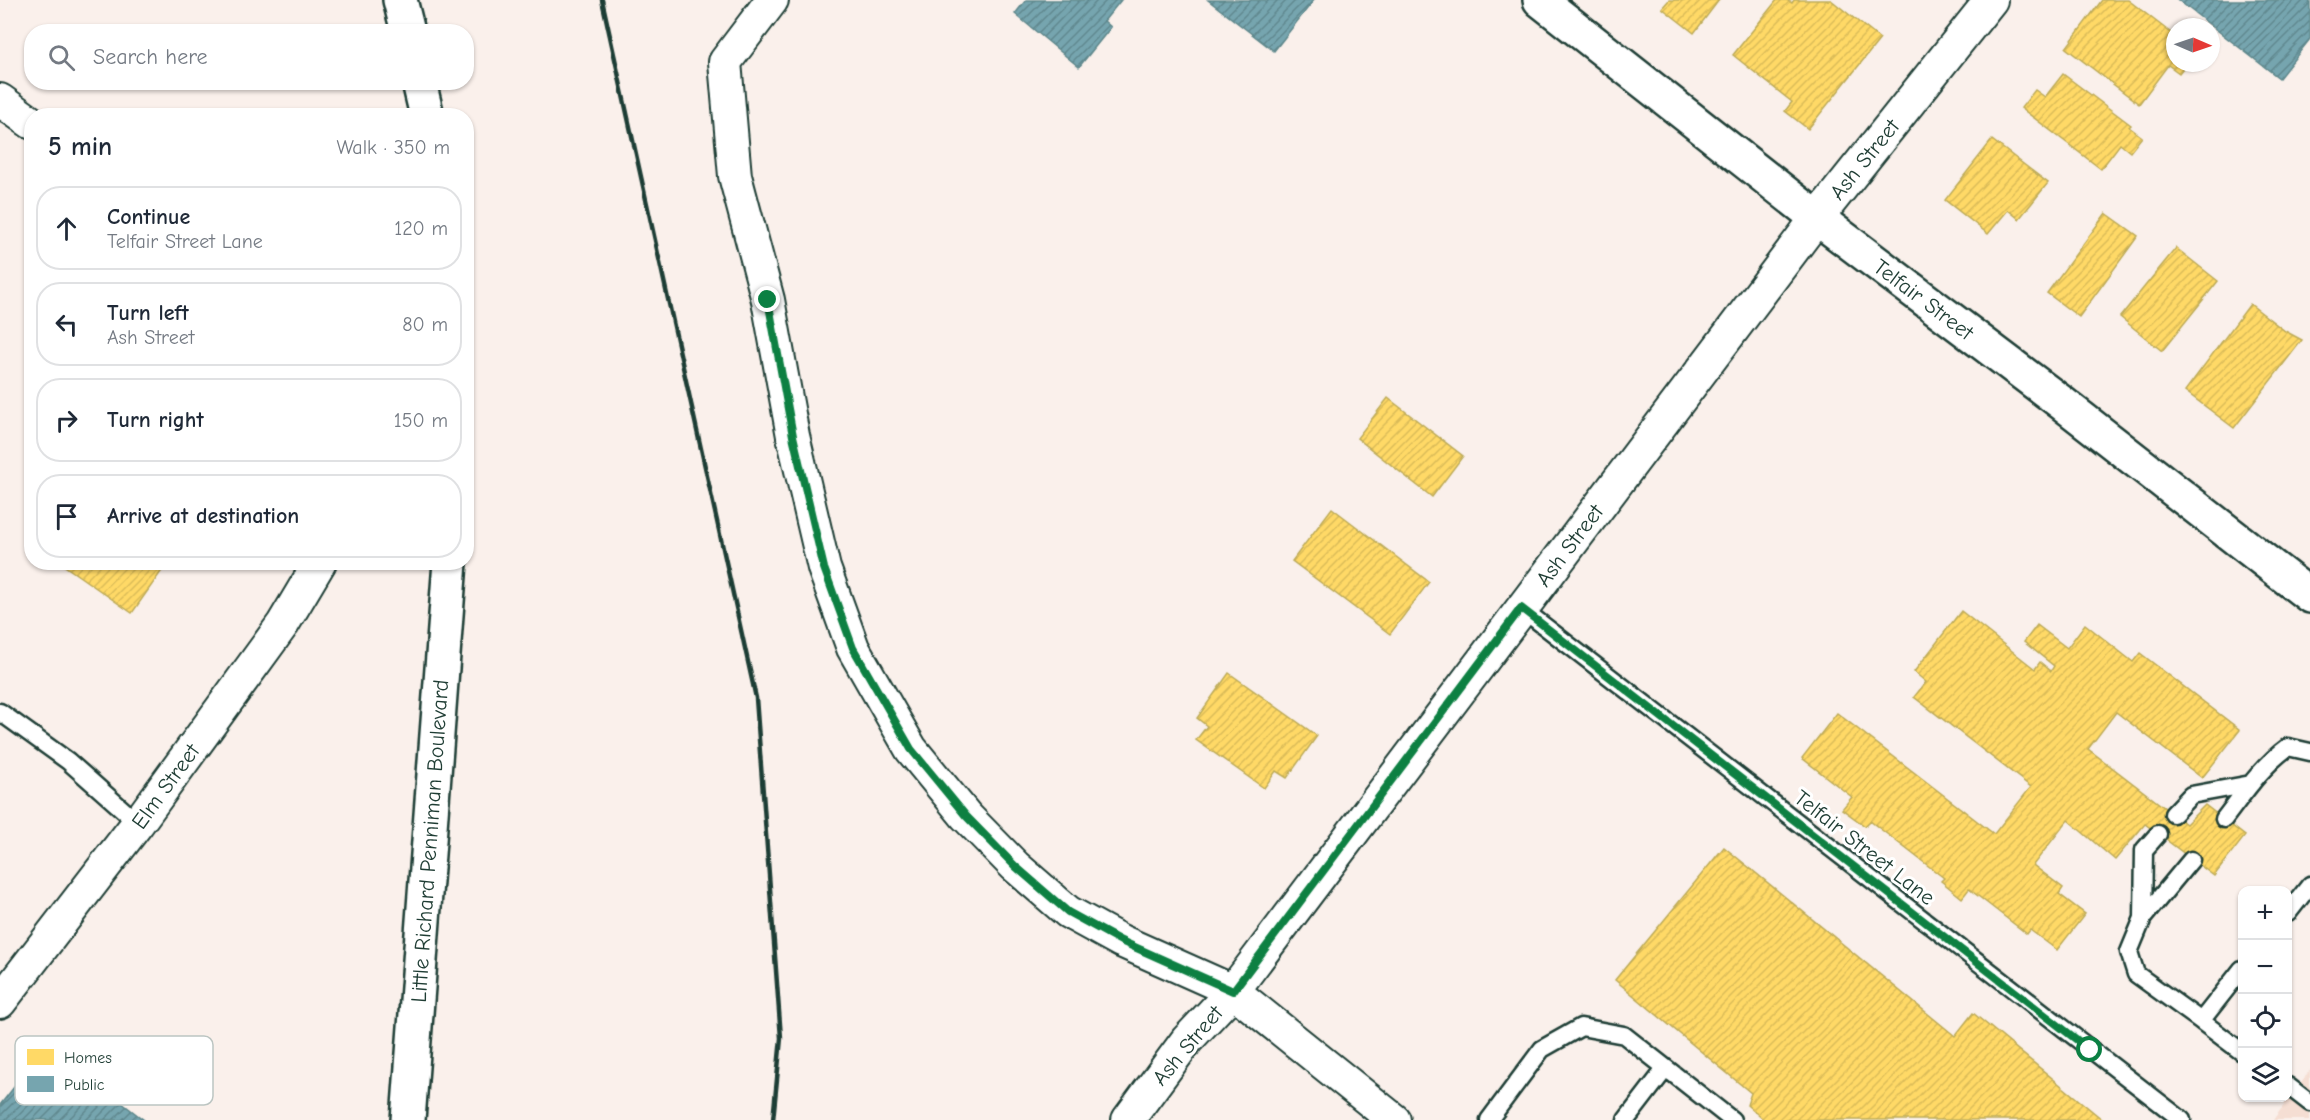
<!DOCTYPE html>
<meta charset="utf-8">
<style>
:root{--surface:#fff;--page:#f2f2f3;--text:#1f2937;--muted:#747a83;--line:#e0e1e3}
body{margin:0;font-family:"Comic Neue",sans-serif;background:var(--page);color:var(--text)}
.controls{position:absolute;right:18px;bottom:18px;display:grid;overflow:hidden;border-radius:12px;box-shadow:0 2px 4px #0004}
.controls button{width:54px;height:54px;display:grid;place-items:center;padding:0;border:0;border-bottom:2px solid var(--line);background:var(--surface);color:var(--text);font:30px sans-serif}
.compass{position:absolute;left:2166px;top:18px;width:54px;height:54px;border-radius:50%;background:var(--surface);box-shadow:0 2px 4px #0004;rotate:92deg}
.stop{position:absolute;width:18px;height:18px;margin:-14px;border:4px solid #0b8043;border-radius:50%;background:#fff}
.stop.end{background:#0b8043;border-color:#fff;box-shadow:0 2px 6px #0008}
.list{margin:0;padding:0;list-style:none}
h2{display:flex;justify-content:space-between;align-items:center;height:78px;margin:0;padding:0 24px;font-size:26px}
h2 small{font-size:20px;font-weight:400;color:var(--muted)}
.list li{display:grid;grid-template-columns:39px 1fr auto;gap:18px;align-items:center;box-sizing:border-box;height:84px;margin:0 12px 12px;padding:0 12px;border:2px solid var(--line);border-radius:24px}
.list b{display:block;font-size:22px;white-space:nowrap}
.list p{margin:0;font-size:20px;white-space:nowrap;color:var(--muted)}
.list em{font-size:20px;font-style:normal;color:var(--muted)}
.icon{flex:none;width:33px;height:33px;fill:none;stroke:currentColor;stroke-width:2;stroke-linecap:round;stroke-linejoin:round}
.map{position:relative;flex:none;width:2310px;height:1120px;overflow:hidden}
.search{position:absolute;background:var(--surface);box-shadow:0 2px 4px #0004;left:24px;top:24px;width:450px;height:66px;display:flex;align-items:center;gap:15px;box-sizing:border-box;padding:0 21px;border-radius:24px;color:var(--muted);font-size:22px}
.panel{position:absolute;background:var(--surface);box-shadow:0 2px 4px #0004;left:24px;top:108px;width:450px;height:462px;border-radius:24px}
.map>svg:first-child{display:block}
.built{fill:#f5ded3}
.homes{fill:url(#homes-hatch);stroke:#bcaa57;stroke-width:1.5}
.public{fill:url(#public-hatch);stroke:#5c868a;stroke-width:1.5}
.lines{fill:none;stroke-linecap:round;stroke-linejoin:round}
.lane-casing{stroke:#1f3d34;stroke-width:21}
.street-casing{stroke:#1f3d34;stroke-width:36}
.secondary-casing{stroke:#1f3d34;stroke-width:38}
.lane{stroke:#fff;stroke-width:16}
.street{stroke:#fff;stroke-width:32}
.secondary{stroke:#fff;stroke-width:33}
.rail{stroke:#1f3d34;stroke-width:4.5}
.route{stroke:#0b8043;stroke-width:8}
.labels{text-anchor:middle;stroke-width:6;stroke-linejoin:round;paint-order:stroke}
.street-label{font-size:22px;fill:#1f3d34;stroke:#fff}
.key{fill:#fff;stroke:#bcc5c2;stroke-width:1.5}
.key-label{font-size:16px;fill:#1f3d34}
</style>
<div class="map">
<svg width="2310" height="1120" viewBox="0 0 2310 1120">
<defs>
<pattern id="homes-hatch" width="6" height="6" patternUnits="userSpaceOnUse" patternTransform="scale(1.5)"><rect width="6" height="6" fill="#ffd966"/><path d="M-1 1l2-2M0 6l6-6M5 7l2-2" fill="none" stroke="#dabb59"/></pattern>
<pattern id="public-hatch" width="6" height="6" patternUnits="userSpaceOnUse" patternTransform="scale(1.5)"><rect width="6" height="6" fill="#76a5af"/><path d="M-1 1l2-2M0 6l6-6M5 7l2-2" fill="none" stroke="#60888f"/></pattern>
</defs>
<rect width="100%" height="100%" fill="#faf0eb"/>
<filter id="ink" filterUnits="userSpaceOnUse"><feTurbulence type="fractalNoise" baseFrequency=".0167" numOctaves="2"/><feDisplacementMap in="SourceGraphic" scale="12" xChannelSelector="R" yChannelSelector="G"/><feConvolveMatrix kernelMatrix="1 2 1 2 8 2 1 2 1" color-interpolation-filters="sRGB"/></filter>
<g filter="url(#ink)">
<!-- built -->
<path class="built" d="M2310 1070V1120H2273Z"/>
<!-- homes -->
<path class="homes" d="M1669 0H1719L1694 33 1662 8Z
M1777 0H1787L1792 3 1794 0H1831L1880 39 1808 129 1785 111 1792 102 1733 55Z
M2102 0H2128L2175 36V63H2187L2179 73 2168 65 2139 104 2066 48Z
M2063 74 2131 125 2129 127 2142 137 2130 152 2120 144 2101 169 2021 108 2035 90 2045 97Z
M1992 140 2048 183 2019 219 2008 210 1988 234 1945 200Z
M2106 213 2138 236 2079 317 2047 293Z
M2176 248 2218 281 2162 351 2120 317Z
M2250 304 2285 331 2302 340 2234 428 2185 391Z
M1388 398 1463 456 1432 497 1357 438Z
M1332 508 1429 582 1390 634 1292 561Z
M59 562H168L132 613Z
M1961 611 2035 669 2040 662 2051 671 2054 666 2024 642 2037 625 2067 648 2085 624 2133 662 2140 653 2240 730 2202 778 2116 712 2088 749 2186 824 2205 805 2245 836 2214 876 2145 824 2115 860 2068 820 2033 865 2063 888 2059 894 2085 914 2057 950 2030 930 2027 934 1969 889 1962 898 1941 881 1944 878 1870 821 1865 826 1842 809 1852 797 1802 758 1837 713 1994 834 2031 787 1914 697 1926 682 1914 672Z
M1229 673 1317 736 1287 778 1276 771 1264 788 1196 740 1207 726 1197 718Z
M1724 847 1955 1036 1973 1013 2103 1120H1764L1747 1105 1751 1093 1615 980Z"/>
<!-- public -->
<path class="public" d="M1026 0H1121L1104 21 1111 27 1079 67 1015 14Z
M1208 0H1314L1274 51Z
M2178 0H2307L2310 2V39L2279 78Z
M47 1045 144 1120H0V1105Z"/>
<g class="lines">
<!-- lane casing -->
<g class="lane-casing">
<path id="lane" d="M1521 608 2182 1120
M0 712 68 761 138 823
M2173 814 2191 795 2251 784
M2224 819C2244 793 2262 766 2288 747L2310 752
M2191 860 2143 918 2129 952 2136 974 2201 1021
M2288 913 2310 885
M2143 918 2144 850 2158 834
M2242 969 2201 1021 2242 1052
M2288 1086 2310 1103
M1489 1120 1542 1049 1581 1027 1624 1035 1732 1120
M1626 1120 1666 1068"/>
</g>
<!-- street casing -->
<g class="street-casing">
<path id="street" d="M772 0 725 62 735 176 768 300 793 436 824 568 853 648 911 749 966 816 1015 866 1068 912 1121 941 1233 991 1394 1120
M0 100 32 123
M0 1002 138 823 283 624 320 562
M1128 1120 1187 1040 1233 991 1817 218 1991 0"/>
</g>
<!-- secondary casing -->
<g class="secondary-casing">
<path id="secondary" d="M400 0 408 32
M1540 0 1817 218 2062 403 2310 596
M419 82 427 116
M408 1120 450 562"/>
</g>
<!-- lane -->
<use href="#lane" class="lane"/>
<!-- street -->
<use href="#street" class="street"/>
<!-- secondary -->
<use href="#secondary" class="secondary"/>
<!-- rail -->
<path class="rail" d="M602 0 756 698 781 1038 773 1120"/>
</g>
</g>
<g class="lines" filter="url(#ink)">
<!-- route -->
<path class="route" d="M768 300 793 436 824 568 853 648 911 749 966 816 1015 866 1068 912 1121 941 1233 991 1521 608 2090 1050"/>
</g>
<g class="labels">
<!-- street labels -->
<g class="street-label">
<text transform="translate(1864 159) rotate(-51)" y="8">Ash Street</text>
<text transform="translate(1924 299) rotate(37)" y="8">Telfair Street</text>
<text transform="translate(1569 545) rotate(-53)" y="8">Ash Street</text>
<text transform="translate(165 786) rotate(-54)" y="8">Elm Street</text>
<text transform="translate(429 841) rotate(-86)" y="8">Little Richard Penniman Boulevard</text>
<text transform="translate(1865 847) rotate(38)" y="8">Telfair Street Lane</text>
<text transform="translate(1187 1045) rotate(-50)" y="8">Ash Street</text>
</g>
</g>
<!-- legend -->
<rect x="15" y="1036" width="198" height="69" rx="9" class="key"/>
<rect x="27" y="1049" width="27" height="16" fill="#ffd966"/>
<rect x="27" y="1076" width="27" height="16" fill="#76a5af"/>
<g class="key-label">
<text x="64" y="1063">Homes</text>
<text x="64" y="1090">Public</text>
</g>
</svg>
<div class="controls">
<button>+</button>
<button>−</button>
<button><svg class="icon" aria-label="locate" viewBox="0 0 24 24"><circle cx="12" cy="12" r="6"/><path d="M12 2v4M12 18v4M2 12h4M18 12h4"/></svg></button>
<button><svg class="icon" aria-label="layers" viewBox="0 0 24 24"><path d="M12 4l9 5-9 5-9-5zM3 14l9 5 9-5"/></svg></button>
</div>
<svg class="compass" viewBox="-18 -18 36 36"><path d="M0-13l5 13h-10z" fill="#e53935"/><path d="M0 13l5-13h-10z" fill="#747a83"/></svg>
<div class="stop" style="left:2090px;top:1050px"></div>
<div class="stop end" style="left:768px;top:300px"></div>
<div class="search"><svg class="icon" aria-label="search" viewBox="0 0 24 24"><circle cx="10" cy="10" r="6"/><path d="M15 15l6 6"/></svg>Search here</div>
<section class="panel">
<h2>5 min<small>Walk · 350 m</small></h2>
<ul class="list">
<li><svg class="icon" aria-label="ahead" viewBox="0 0 24 24"><path d="M12 20V5M6 11l6-6 6 6"/></svg><div><b>Continue</b><p>Telfair Street Lane</p></div><em>120 m</em></li>
<li><svg class="icon" aria-label="left" viewBox="0 0 24 24"><path d="M17 20v-9H6M10 6l-5 5 5 5"/></svg><div><b>Turn left</b><p>Ash Street</p></div><em>80 m</em></li>
<li><svg class="icon" aria-label="right" viewBox="0 0 24 24"><path d="M7 20v-9h11M14 6l5 5-5 5"/></svg><div><b>Turn right</b></div><em>150 m</em></li>
<li><svg class="icon" aria-label="arrive" viewBox="0 0 24 24"><path d="M6 21V4h12l-3 4 3 4H6"/></svg><div><b>Arrive at destination</b></div></li>
</ul>
</section>
</div>
